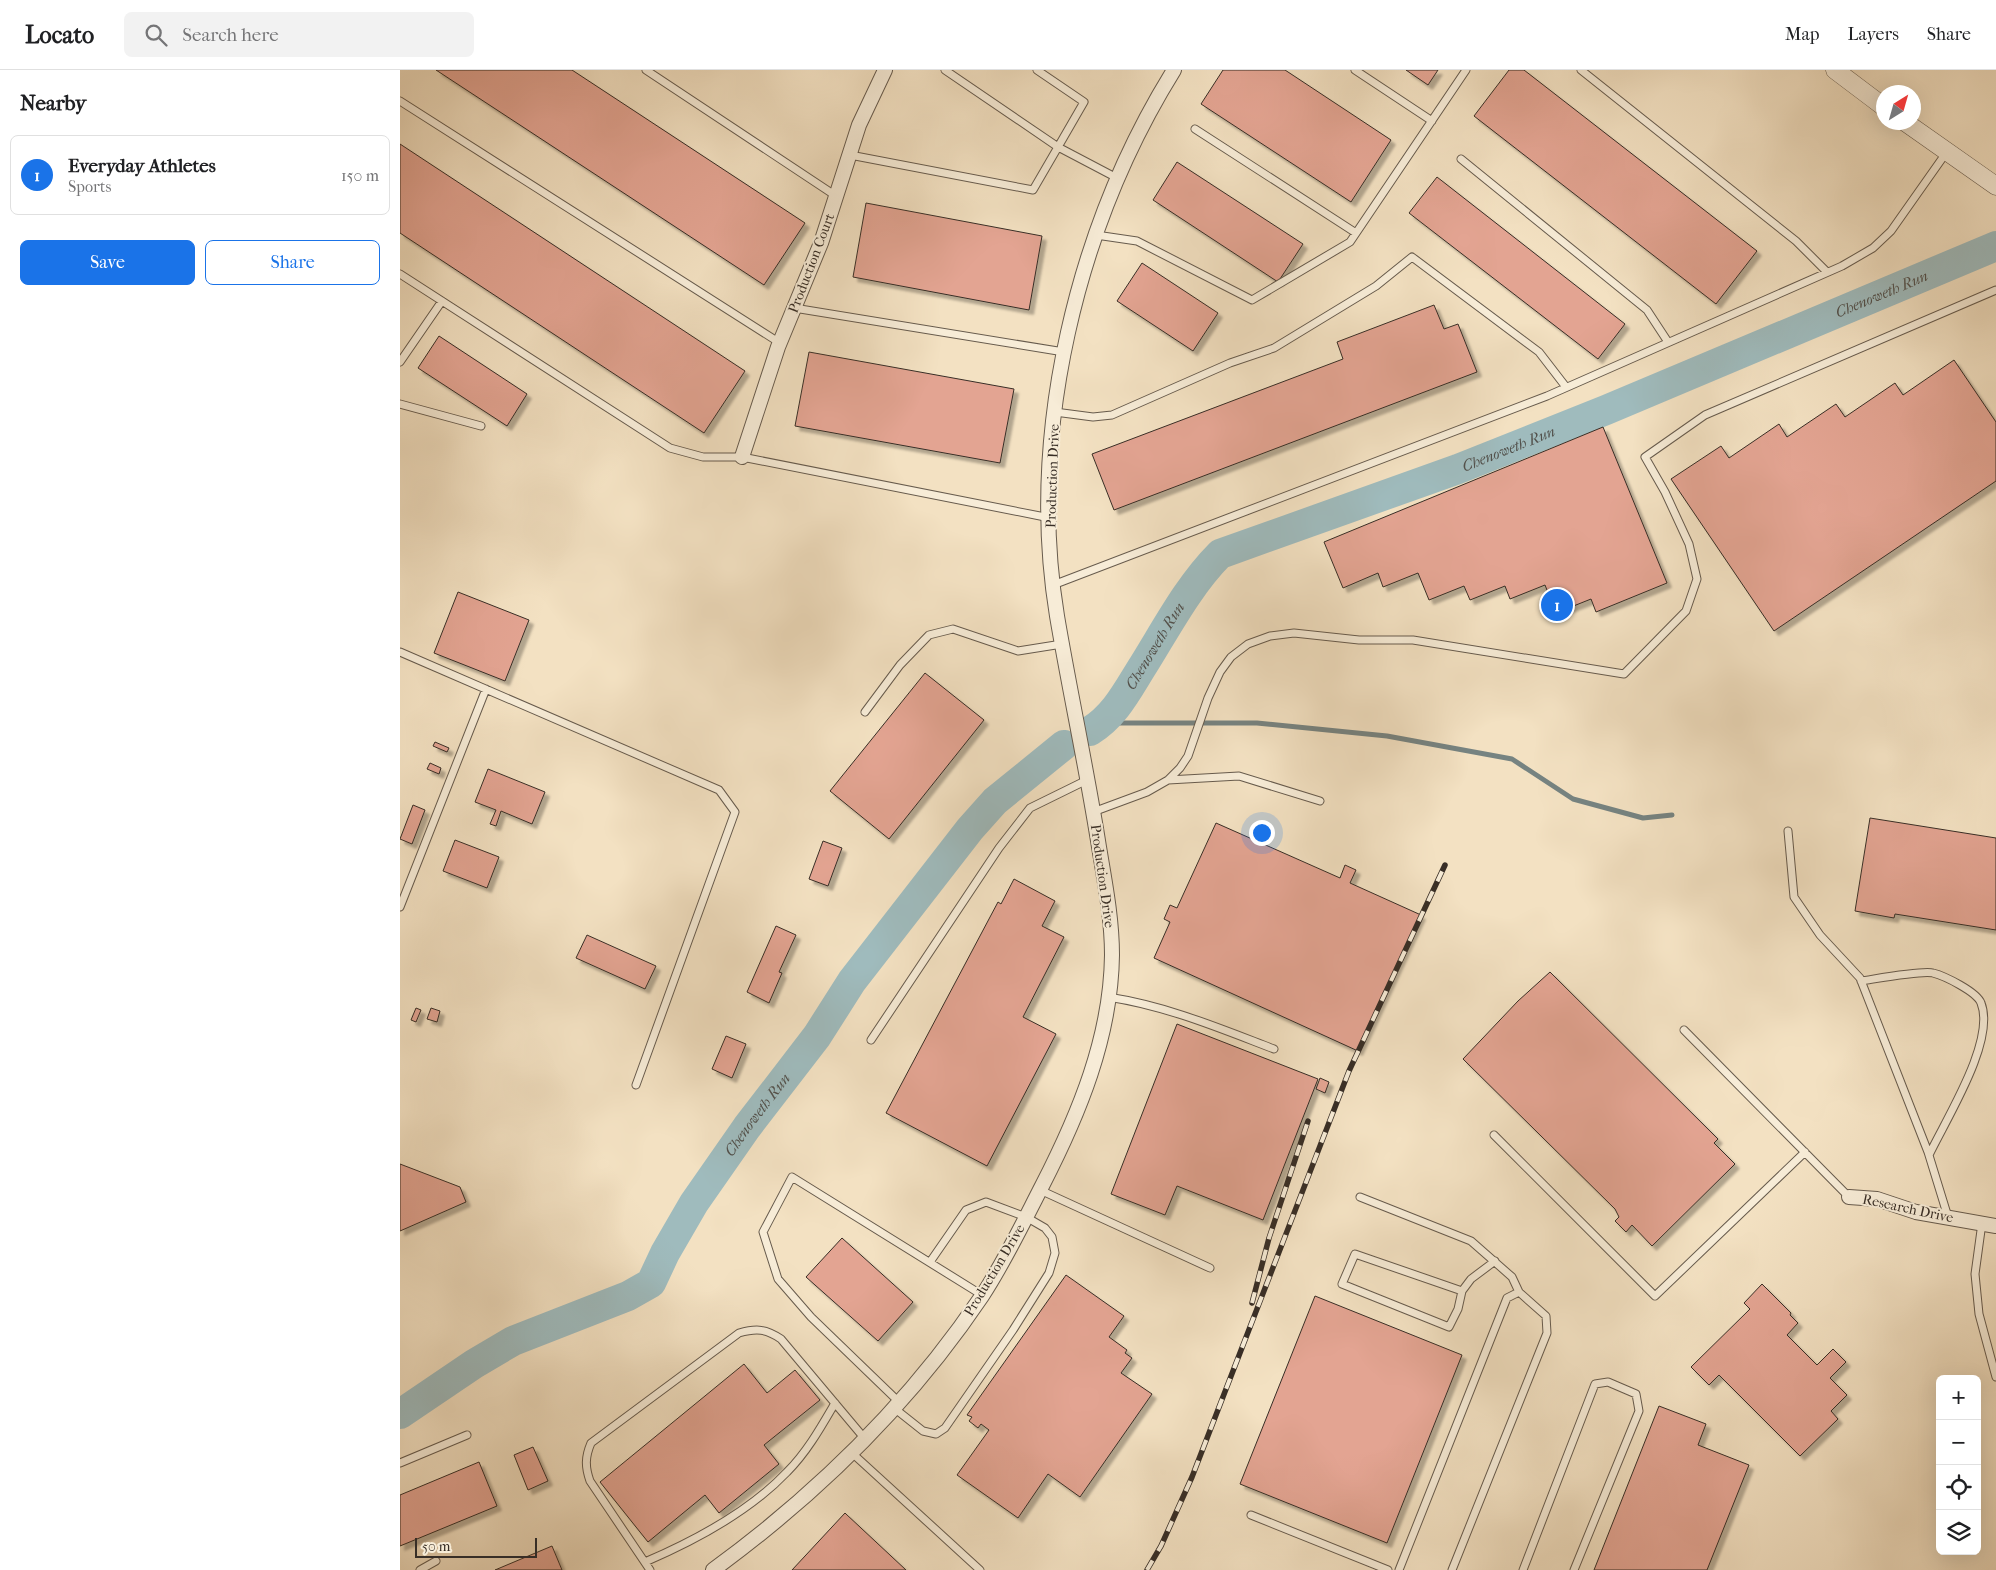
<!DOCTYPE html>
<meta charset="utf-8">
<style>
:root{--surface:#fff;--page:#f2f2f2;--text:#202124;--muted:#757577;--line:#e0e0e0;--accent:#1a73e8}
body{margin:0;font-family:"IM FELL French Canon",serif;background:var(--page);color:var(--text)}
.controls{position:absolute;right:15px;bottom:15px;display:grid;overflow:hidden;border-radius:8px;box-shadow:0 5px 20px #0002}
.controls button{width:45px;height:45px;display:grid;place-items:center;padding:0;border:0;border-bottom:1px solid var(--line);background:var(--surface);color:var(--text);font:25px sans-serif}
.compass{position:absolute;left:1476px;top:15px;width:45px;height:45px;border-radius:50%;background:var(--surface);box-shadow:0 5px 20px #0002;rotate:37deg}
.scale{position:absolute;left:15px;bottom:12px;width:122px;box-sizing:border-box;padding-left:5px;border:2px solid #382e26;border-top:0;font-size:14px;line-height:18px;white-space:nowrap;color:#382e26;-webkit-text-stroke:4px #f7ecd7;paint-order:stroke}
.you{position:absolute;left:861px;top:762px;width:18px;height:18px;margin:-12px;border:4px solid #fff;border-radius:50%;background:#1a73e8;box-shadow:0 0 0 8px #1a73e833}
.badge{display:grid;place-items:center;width:32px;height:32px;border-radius:50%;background:var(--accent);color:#fff;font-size:16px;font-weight:700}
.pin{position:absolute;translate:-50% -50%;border:2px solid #fff;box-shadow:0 1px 5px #0006}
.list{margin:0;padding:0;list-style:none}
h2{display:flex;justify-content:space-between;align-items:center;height:65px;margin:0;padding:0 20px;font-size:21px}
h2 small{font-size:16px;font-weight:400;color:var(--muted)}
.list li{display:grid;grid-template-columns:32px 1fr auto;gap:15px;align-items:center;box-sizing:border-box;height:80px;margin:0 10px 10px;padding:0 10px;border:1px solid var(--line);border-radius:8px}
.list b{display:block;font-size:19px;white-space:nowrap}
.list p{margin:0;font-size:16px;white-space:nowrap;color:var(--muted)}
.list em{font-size:16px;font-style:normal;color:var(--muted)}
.actions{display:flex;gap:10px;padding:15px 20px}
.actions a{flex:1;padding:11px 0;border:1px solid var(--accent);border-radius:8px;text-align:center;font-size:18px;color:var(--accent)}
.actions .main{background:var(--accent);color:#fff}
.icon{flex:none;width:28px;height:28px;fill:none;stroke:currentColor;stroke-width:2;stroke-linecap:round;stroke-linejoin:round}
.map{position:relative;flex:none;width:1596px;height:1500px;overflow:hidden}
header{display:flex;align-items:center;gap:30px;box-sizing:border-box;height:70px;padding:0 25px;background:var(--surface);border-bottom:1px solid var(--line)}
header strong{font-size:24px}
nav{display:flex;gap:28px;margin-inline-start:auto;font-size:18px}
.search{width:350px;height:45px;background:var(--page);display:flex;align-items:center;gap:12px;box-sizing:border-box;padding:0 18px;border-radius:8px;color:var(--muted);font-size:19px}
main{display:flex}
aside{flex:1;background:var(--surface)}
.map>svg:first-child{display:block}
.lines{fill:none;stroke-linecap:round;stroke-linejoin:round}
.stream{stroke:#768381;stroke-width:5}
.river{stroke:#9fbbbd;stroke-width:30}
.building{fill:#e3a492;stroke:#382e26;filter:url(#shadow)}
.service-casing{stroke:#675b4d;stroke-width:9}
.minor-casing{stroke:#675b4d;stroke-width:16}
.tertiary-casing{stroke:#675b4d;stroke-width:19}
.service{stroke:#f7ecd7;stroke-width:7}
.minor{stroke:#f7ecd7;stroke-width:14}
.tertiary{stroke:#f7ecd7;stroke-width:18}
.rail-casing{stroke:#382e26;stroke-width:5.5}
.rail{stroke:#f7ecd7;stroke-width:4;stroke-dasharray:11;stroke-linecap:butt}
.labels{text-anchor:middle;stroke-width:4;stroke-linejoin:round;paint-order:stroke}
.street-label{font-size:14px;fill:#382e26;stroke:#f7ecd7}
.water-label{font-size:15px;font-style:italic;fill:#52514c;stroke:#f7ecd7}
</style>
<header>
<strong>Locato</strong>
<div class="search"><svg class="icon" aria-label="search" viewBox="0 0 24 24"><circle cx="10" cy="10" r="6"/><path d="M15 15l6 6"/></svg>Search here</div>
<nav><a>Map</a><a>Layers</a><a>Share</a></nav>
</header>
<main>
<aside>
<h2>Nearby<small></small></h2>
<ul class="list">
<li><span class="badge">1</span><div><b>Everyday Athletes</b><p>Sports</p></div><em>150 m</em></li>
</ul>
<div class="actions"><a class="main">Save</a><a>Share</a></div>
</aside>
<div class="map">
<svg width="1596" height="1500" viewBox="0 0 1596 1500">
<defs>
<filter id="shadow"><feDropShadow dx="4.5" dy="4.5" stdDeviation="1" flood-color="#0004"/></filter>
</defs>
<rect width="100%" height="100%" fill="#f3e1c2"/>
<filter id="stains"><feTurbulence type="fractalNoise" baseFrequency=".004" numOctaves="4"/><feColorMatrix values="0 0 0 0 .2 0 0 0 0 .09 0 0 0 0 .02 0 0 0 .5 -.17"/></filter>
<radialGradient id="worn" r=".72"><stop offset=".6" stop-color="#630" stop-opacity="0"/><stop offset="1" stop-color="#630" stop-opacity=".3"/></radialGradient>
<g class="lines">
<!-- stream -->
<path class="stream" d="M702 653H857L987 666 1112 689 1173 729 1243 748 1272 745"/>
<!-- river -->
<g class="river">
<path id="s1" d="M690 661C716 645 728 619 744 594 767 557 789 515 820 484L1058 399 1206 340 1596 176"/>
<path id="s2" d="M0 1344 74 1294 113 1271 228 1226 251 1213 265 1183 294 1133 347 1057 417 966 452 911 570 759 595 731 664 675"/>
</g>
</g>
<!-- building -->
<path class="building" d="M36 0H172L405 153 364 215Z
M823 0H885L991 70 951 132 801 34Z
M1006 0H1038L1028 15Z
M1109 0H1124L1357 181 1316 234 1074 46Z
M0 74 345 301 304 363 0 163Z
M777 92 903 174 878 212 753 130Z
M1037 107 1225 254 1198 289 1009 143Z
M466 133 642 166 629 240 453 207Z
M742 193 818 243 793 281 717 231Z
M1034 235 1044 259 1058 254 1077 302 714 440 692 384 943 289 937 272Z
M39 266 127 324 107 356 18 298Z
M409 282 614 319 600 393 395 356Z
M1554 290 1596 352V411L1374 561 1271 409 1321 376 1329 388 1379 354 1387 367 1436 334 1445 347 1495 313 1503 325Z
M1203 357 1267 513 1196 542 1191 529 1156 543 1145 515 1110 529 1105 516 1070 530 1064 516 1029 530 1018 503 983 517 978 503 943 518 924 472Z
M58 522 129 550 105 611 34 583Z
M525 603 584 650 489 769 430 721Z
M35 672 49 678 47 682 33 676Z
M30 693 41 698 39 704 27 699Z
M88 699 145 722 132 754 101 741 96 756 90 754 96 740 75 732Z
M13 735 25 740 12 774 0 769Z
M1470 748 1596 768V860L1495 844 1494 848 1455 841Z
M816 753 940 808 945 795 956 800 950 813 1021 845 958 981 754 888 770 852 764 849 770 835 777 838Z
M55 770 99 787 87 818 43 801Z
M423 771 442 778 428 816 409 809Z
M614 809 655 831 642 856 664 867 623 947 656 964 587 1096 486 1043 598 832 601 834Z
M376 856 396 865 379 902 382 903 369 933 347 922Z
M187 865 256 896 245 919 176 888Z
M1150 902 1318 1069 1314 1073 1335 1094 1252 1176 1232 1155 1226 1162 1215 1151 1219 1147 1215 1139 1063 989 1118 931Z
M16 938 21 940 16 952 11 950Z
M31 938 40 941 37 952 27 949Z
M777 954 918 1009 863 1150 777 1116 765 1145 711 1124Z
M326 966 346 974 332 1008 312 999Z
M920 1008 929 1012 925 1023 916 1019Z
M0 1094 60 1117 66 1132 0 1161Z
M442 1168 513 1232 478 1271 406 1207Z
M666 1205 724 1246 709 1267 727 1280 725 1283 732 1288 721 1303 752 1324 680 1427 648 1404 618 1448 557 1405 589 1360 581 1354 578 1358 569 1351 572 1347 567 1345Z
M1362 1214 1391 1243 1390 1245 1398 1253 1387 1265 1417 1295 1433 1279 1446 1292 1430 1308 1447 1325 1431 1341 1438 1349 1400 1386 1319 1305 1309 1315 1291 1297 1350 1239 1344 1233Z
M915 1226 1062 1285 987 1473 840 1414Z
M344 1294 367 1323 395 1300 420 1330 364 1375 379 1394 319 1443 305 1425 248 1472 200 1412Z
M1259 1336 1306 1354 1298 1375 1349 1395 1307 1500H1194Z
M133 1377 148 1411 128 1420 114 1385Z
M79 1392 97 1436 0 1476V1425Z
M445 1443 446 1444 506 1500H392Z
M152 1476 162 1500H95Z"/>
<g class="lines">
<!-- service casing -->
<g class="service-casing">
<path id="service" d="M246 0 436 126
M637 0 684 32 658 77 717 108
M955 0 1032 51
M1181 0 1396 171 1427 202
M0 31 380 273
M795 59 956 163
M450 85 633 120 658 77 545 0
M1061 89 1247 240 1268 272
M696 165 737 171 852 230 950 172 1066 0
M0 204 270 378 303 387H342L650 448
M394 238 664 282
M0 292 42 231
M0 334 81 356
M655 342 693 347 712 345 830 293 874 278 976 216 1012 187 1139 282 1166 317
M653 515 1147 326 1442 196 1473 178 1491 161 1546 83
M0 582 319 720 335 742 236 1015
M465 642 500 595 529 565 553 559 618 581 662 574
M768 710 839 706 920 731
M693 742 747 722 768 710 780 698 788 686 808 628 820 602 831 587 848 574 870 566 894 563 959 570H1013L1224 604 1286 541 1297 509 1289 474 1265 422 1245 387 1305 345 1596 220
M1388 761 1394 827 1420 865 1460 908 1528 1082 1548 1147
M0 837 86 619
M1461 911C1475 909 1523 900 1533 903 1545 906 1577 922 1581 933 1596 971 1546 1049 1529 1085
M708 927C767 936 819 958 874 979
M1284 960 1449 1127
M471 970 599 778 630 738 687 710
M1094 1065 1255 1226 1405 1082
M640 1120 810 1198
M960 1127 1071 1171 1112 1207 1119 1222 1146 1246 1147 1263 1052 1500
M1582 1153 1575 1204 1579 1244 1596 1307
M1062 1221 955 1184 942 1214 1049 1257 1058 1239 1062 1221 1071 1209 1095 1191
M499 1332 411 1247 378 1209 363 1162 392 1107 582 1225
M494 1338 523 1361 536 1364 545 1358 613 1260 649 1203 655 1183 652 1167 645 1158 626 1147 586 1132 566 1140 530 1192
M452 1383 580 1500
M0 1393 67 1365
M851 1445 988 1500
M245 1492C294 1471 350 1441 387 1402 407 1382 421 1357 435 1333
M20 1500 36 1491
M250 1500 190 1411C185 1397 185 1387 191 1373L339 1263C357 1258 366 1259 381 1269L465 1369
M999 1500 1107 1228 1119 1222
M1123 1500 1195 1314 1208 1312 1236 1324 1239 1341 1174 1500"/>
</g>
<!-- minor casing -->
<g class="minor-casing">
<path id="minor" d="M342 387 378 277 421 173 459 55 485 0
M1449 1127 1477 1129 1516 1142 1596 1156
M313 1500C417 1424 510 1333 582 1226 605 1191 623 1153 642 1116 679 1044 711 967 712 885 712 849 705 813 699 777 687 700 670 623 657 546 627 363 677 156 774 0"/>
</g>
<!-- tertiary casing -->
<g class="tertiary-casing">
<path id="tertiary" d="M1435 0 1484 37
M1505 52 1596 116"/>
</g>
<!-- service -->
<use href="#service" class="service"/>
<!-- minor -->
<use href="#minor" class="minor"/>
<!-- tertiary -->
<use href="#tertiary" class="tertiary"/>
<!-- rail casing -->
<g class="rail-casing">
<path id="rail" d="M852 1233 869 1168 908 1051
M747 1500 761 1476 792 1407 949 1001 1045 795"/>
</g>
<!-- rail -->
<use href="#rail" class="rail"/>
</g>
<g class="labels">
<!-- street labels -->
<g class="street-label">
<text transform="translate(411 193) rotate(-69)" y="5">Production Court</text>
<text transform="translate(652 406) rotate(-88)" y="5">Production Drive</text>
<text transform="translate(703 806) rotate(82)" y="5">Production Drive</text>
<text transform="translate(1508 1138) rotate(12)" y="5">Research Drive</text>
<text transform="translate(594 1200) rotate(-59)" y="5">Production Drive</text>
</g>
<!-- water labels -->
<g class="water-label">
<text dy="5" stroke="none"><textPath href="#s1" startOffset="932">Chenoweth Run</textPath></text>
<text dy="5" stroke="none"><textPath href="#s1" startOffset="528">Chenoweth Run</textPath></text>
<text dy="5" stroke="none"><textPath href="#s1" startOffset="108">Chenoweth Run</textPath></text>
<text dy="5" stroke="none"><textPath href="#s2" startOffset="484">Chenoweth Run</textPath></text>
</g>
</g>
<rect width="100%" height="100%" filter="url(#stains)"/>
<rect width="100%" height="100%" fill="url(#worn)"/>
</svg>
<div class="controls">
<button>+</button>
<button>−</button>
<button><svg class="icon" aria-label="locate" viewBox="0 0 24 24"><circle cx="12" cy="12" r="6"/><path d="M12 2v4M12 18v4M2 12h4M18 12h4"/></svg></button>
<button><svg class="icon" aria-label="layers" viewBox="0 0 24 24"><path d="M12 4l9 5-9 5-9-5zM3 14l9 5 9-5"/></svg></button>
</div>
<svg class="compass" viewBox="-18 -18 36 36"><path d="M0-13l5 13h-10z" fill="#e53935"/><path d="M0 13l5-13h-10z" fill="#757577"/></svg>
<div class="scale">50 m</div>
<div class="you"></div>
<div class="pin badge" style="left:1157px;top:535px">1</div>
</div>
</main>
